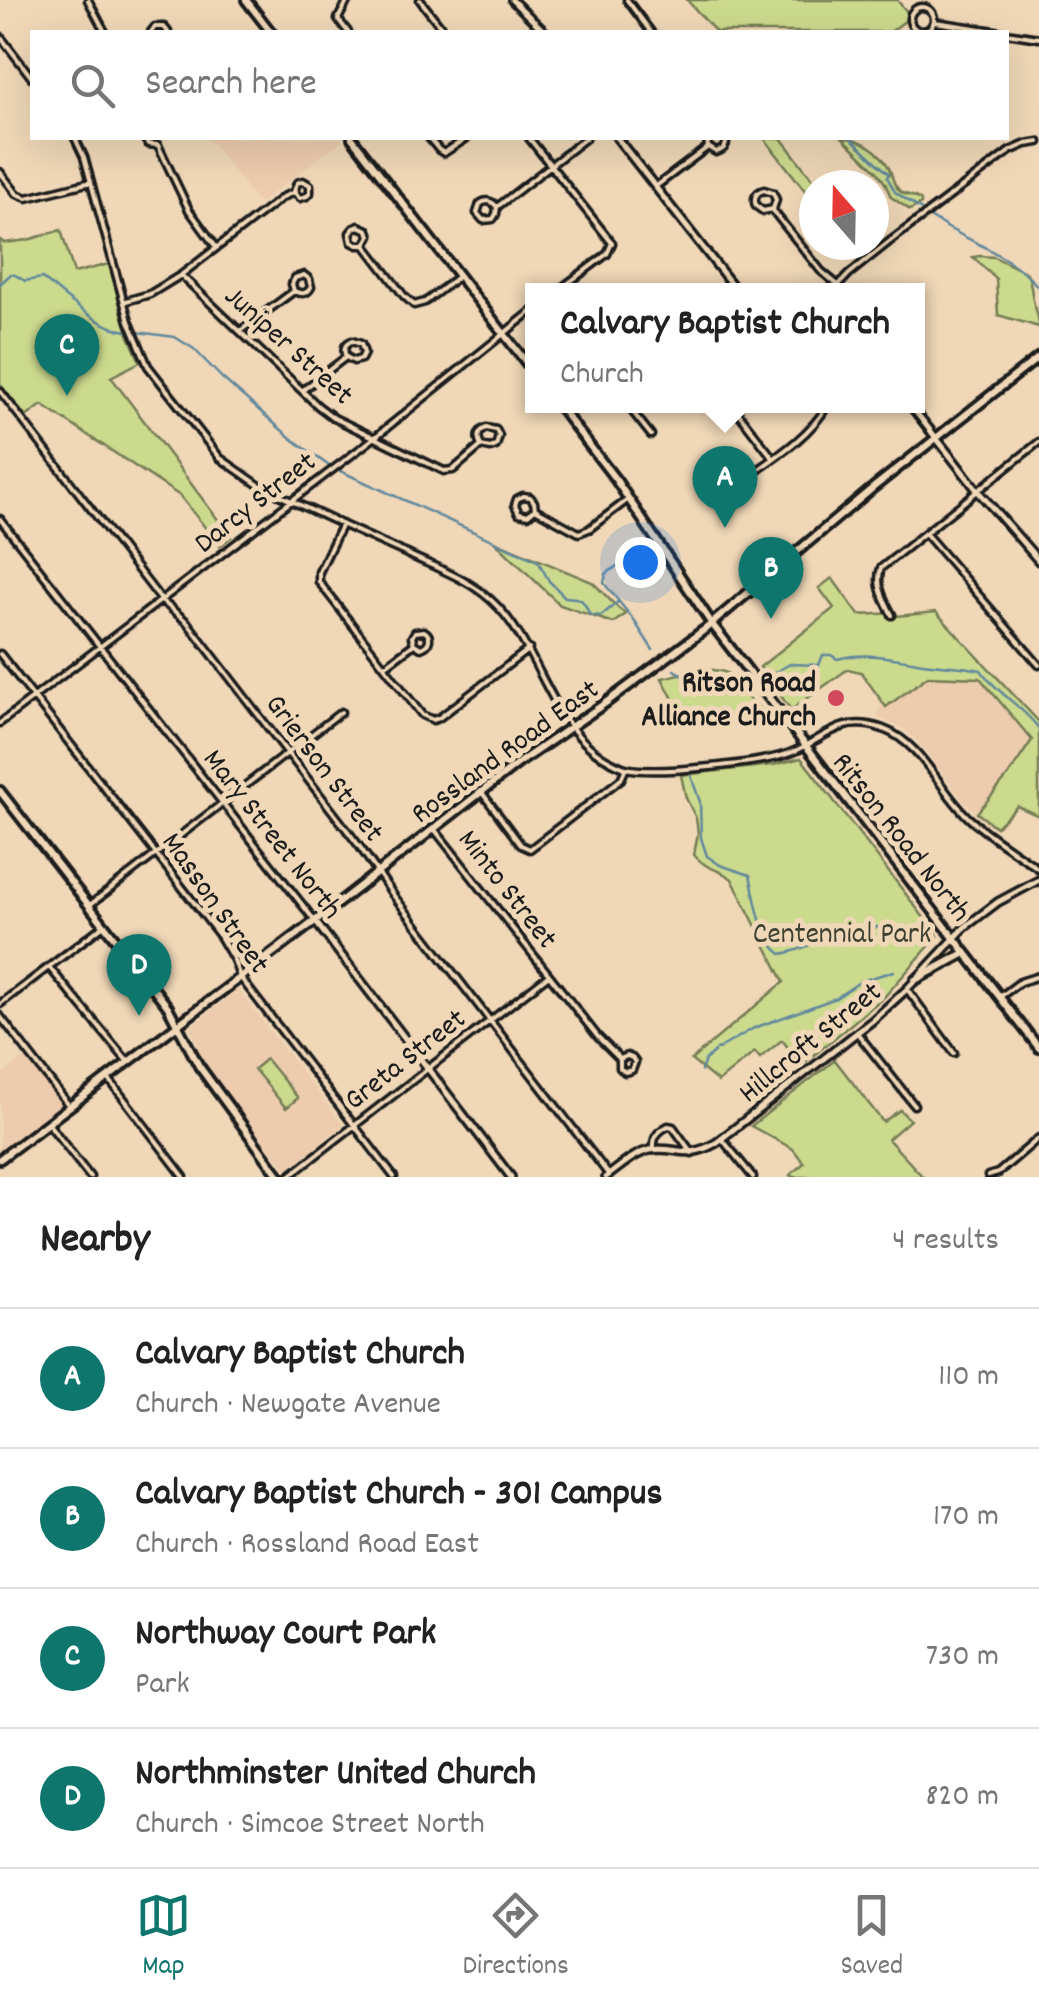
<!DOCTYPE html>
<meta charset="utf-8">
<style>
:root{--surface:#fff;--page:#f2f2f2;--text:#222;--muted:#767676;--line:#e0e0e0;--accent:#0f766e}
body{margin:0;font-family:Dekko,sans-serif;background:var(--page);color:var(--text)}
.compass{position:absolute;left:799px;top:170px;width:90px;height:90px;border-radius:50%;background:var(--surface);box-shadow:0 10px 40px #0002;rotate:340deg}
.you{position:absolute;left:640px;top:562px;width:35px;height:35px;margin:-25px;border:8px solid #fff;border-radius:50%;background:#1a73e8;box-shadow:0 0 0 15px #1a73e833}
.badge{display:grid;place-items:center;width:65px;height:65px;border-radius:50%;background:var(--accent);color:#fff;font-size:32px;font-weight:700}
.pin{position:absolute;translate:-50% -82px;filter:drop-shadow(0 2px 5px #0008)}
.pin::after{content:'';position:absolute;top:52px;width:35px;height:30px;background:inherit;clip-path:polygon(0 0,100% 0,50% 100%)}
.popup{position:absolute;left:525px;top:283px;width:400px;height:130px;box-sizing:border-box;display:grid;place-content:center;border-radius:0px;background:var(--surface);filter:drop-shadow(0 2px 8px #0005);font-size:32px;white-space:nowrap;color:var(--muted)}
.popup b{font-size:38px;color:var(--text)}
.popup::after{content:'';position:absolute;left:50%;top:100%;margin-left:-20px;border:20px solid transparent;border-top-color:var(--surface)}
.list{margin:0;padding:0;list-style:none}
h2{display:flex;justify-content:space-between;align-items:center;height:130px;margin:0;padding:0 40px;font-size:42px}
h2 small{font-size:32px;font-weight:400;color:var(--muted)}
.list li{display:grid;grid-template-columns:65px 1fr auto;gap:30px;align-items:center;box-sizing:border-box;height:140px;padding:0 40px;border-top:2px solid var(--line)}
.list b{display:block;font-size:38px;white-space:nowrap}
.list p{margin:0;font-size:32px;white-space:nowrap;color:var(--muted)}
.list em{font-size:32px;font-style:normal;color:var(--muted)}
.icon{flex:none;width:55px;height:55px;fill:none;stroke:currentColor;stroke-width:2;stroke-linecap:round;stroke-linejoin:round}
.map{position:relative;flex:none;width:1039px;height:1177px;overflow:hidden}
.search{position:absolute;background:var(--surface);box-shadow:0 10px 40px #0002;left:30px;right:30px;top:30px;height:110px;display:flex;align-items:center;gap:25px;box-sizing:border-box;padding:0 35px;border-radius:0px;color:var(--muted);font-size:38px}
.sheet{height:690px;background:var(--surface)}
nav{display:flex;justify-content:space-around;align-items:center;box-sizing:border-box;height:140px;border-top:2px solid var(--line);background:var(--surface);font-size:28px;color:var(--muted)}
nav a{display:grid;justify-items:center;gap:5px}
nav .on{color:var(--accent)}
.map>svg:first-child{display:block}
.built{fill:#eccbae}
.green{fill:#ccda8e;stroke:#747b55;stroke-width:2.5}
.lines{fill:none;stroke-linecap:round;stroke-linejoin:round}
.stream{stroke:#62889c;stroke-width:2.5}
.minor-casing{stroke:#1c1c1c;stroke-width:11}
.tertiary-casing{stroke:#1c1c1c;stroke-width:12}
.secondary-casing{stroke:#1c1c1c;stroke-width:14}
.minor{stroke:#efd7b7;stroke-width:4}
.tertiary{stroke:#efd7b7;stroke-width:5}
.secondary{stroke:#efd7b7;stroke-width:6}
.poi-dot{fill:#d1495b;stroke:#efd7b7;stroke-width:4}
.labels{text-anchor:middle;stroke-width:10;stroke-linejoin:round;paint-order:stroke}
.street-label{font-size:30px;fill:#1c1c1c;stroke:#efd7b7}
.poi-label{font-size:30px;font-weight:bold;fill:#1c1c1c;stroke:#efd7b7;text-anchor:end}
.park-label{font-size:30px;fill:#3f4233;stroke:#efd7b7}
</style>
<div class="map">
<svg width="1039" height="1177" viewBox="0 0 1039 1177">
<rect width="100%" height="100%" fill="#efd7b7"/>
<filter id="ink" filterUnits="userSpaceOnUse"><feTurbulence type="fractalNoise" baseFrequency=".01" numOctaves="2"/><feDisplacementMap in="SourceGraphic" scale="20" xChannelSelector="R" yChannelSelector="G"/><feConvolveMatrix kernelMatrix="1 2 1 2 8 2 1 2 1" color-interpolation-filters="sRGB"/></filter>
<g filter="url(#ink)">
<!-- built -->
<path class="built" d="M208 138H339L342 140 259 204Z
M925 671 975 672 1032 740 1008 776 977 813 964 802 916 739 904 729 877 717 881 704Z
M238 990 343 1125 287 1170 221 1089 204 1060 190 1027Z
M29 1055 70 1107 0 1158V1076Z"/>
<!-- green -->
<path class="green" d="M687 0H897L908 13 905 21 890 32H716Z
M764 138H781L817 185H814V202Z
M843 138C859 137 881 151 889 168 893 176 892 184 900 191 907 197 914 194 921 201V204L910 210 891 197 885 183 876 170Z
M61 230 74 273 109 264 128 334 140 362 111 377 231 537 220 546 180 496 42 405 26 417 0 384V240L4 243 28 240Z
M980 256 994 257 1027 273C1032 284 1031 294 1034 304 1037 313 1039 317 1039 327L998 315 996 279 973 257Z
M494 541 592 582C604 592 613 606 626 614L613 623 560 605Z
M832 578 859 615 896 613 897 616 936 612 1039 722V816L1017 806 996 827 977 813 1008 776 1032 740 980 678 928 676 886 707 861 672 848 669 791 710 760 667 834 608 819 588Z
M702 669C730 671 728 671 743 693 748 699 756 705 762 711L702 720 681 714 662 678Z
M801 758 938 936 885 996 802 1065 782 1040 760 1058 755 1052 718 1082 691 1060 784 982 732 879C718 868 708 871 694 855L698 833 696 818 686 798 681 775 773 765Z
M266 1059 298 1098 286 1108 254 1069Z
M835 1060 883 1122 900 1110 910 1120 888 1139 923 1177H792L790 1175 804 1163 793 1149 751 1126Z"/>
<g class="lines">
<!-- stream -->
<path class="stream" d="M851 138 889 174 887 177 895 192 923 211
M930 217C967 242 1010 253 1039 288
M0 284 11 274 15 275 25 281 42 278C65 296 98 328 127 331
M137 332 175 337 194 349 222 378 291 438 329 466
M338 470 538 561 549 581 565 597C584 598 582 599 590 615L601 616 619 601
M640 549 606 574 604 583 633 619 653 650
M674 670C699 683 713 703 744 693
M770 675 790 664 819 665 823 655H831L837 659C864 652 890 657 917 662 938 666 958 665 981 670 996 693 1023 706 1039 729
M691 776 700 802 701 838 707 856 720 865 750 875C756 900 759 938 781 954 804 951 822 937 844 931 870 925 899 928 926 927L932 929
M701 1071 705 1060 715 1051 754 1028 836 998 861 981 894 971"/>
<!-- minor casing -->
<g class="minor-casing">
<path id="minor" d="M88 0 105 32
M420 0 445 32
M627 0 651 32
M910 19a12 12 0 1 1 24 0a12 12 0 1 1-24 0Z
M935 22 1002 32
M151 32 155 27H164L168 32
M348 32 338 19 348 0
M1006 33 1039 38
M0 36 32 78
M75 138 84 157 129 321 148 366 220 458 260 486C308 509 356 531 405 553 434 567 467 578 491 600 541 645 549 731 612 762 616 764 621 767 626 768 654 775 755 764 784 755 821 745 837 712 883 729 924 744 940 793 971 820 992 838 1017 853 1039 869
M144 138 148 144 158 145 189 210 216 247
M429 138 439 150 444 153 467 138
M529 138 612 243 607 254 559 290
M707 138 708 147
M0 172 17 194 27 198 91 182
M655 187 708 147 716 152C724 150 728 145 725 138
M497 207C492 201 486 199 480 204L477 213 483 220 493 219 496 214 497 207 586 138
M773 209 763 211 756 206C753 198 756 192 764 190L773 193 776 200 773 209 774 212 821 271 838 285
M365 245 370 236 368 230 359 226 354 228 350 233 352 242 358 245H365L404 296 414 305 425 302 459 276
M181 275 318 406 334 418 444 471 453 470 481 446 490 448 496 446 499 436 496 430 486 428C477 432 477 438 481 446
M834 290 849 274 889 242 1010 151 1026 144 1039 142
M126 301 150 294 181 275 283 197 294 192 297 183 303 181 310 185V193L307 196 300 198 294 192
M240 331 294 291 292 284 295 278 304 275 309 279 311 287C307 295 301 294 294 291
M303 390 346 357 354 361 361 359 364 353 361 344 352 341C344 344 343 350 346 357
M0 391 162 601 187 622 360 847 394 896 609 1175
M628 406 651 435
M733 406 773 458
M738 484C768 462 808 439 827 406
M535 509 528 515 519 513 515 505 517 499 523 496 530 497 534 502 535 509 579 533 589 529 626 501
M0 519 315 921
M342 524 319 572V582L422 715 433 720 439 718 529 649
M925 533 1039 665
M892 615C884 599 875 585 881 568L1039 442
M0 654 220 936 234 960 240 977 394 1177
M385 666 414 644 421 648C430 645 432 636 424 631L415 632 412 637 414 644
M0 723 374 438 532 311
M483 794 521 845 530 849 621 779 626 768
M435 830 598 1037 620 1059V1068L625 1072 632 1070 635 1062 632 1058 627 1056 620 1059
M91 904 341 712
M49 967 128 1062
M907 989 954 1053
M1000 997 1020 982 1039 976
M0 1004 104 925
M0 1016 70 1107
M858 1034 914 1105
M108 1078 184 1177
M48 1123 90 1177
M722 1139 753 1177
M654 1150C653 1137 657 1132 668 1126L673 1127 692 1153
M988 1176 998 1173 1039 1138
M288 1177 549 975"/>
</g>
<!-- tertiary casing -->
<g class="tertiary-casing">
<path id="tertiary" d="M512 0 545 32
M617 138 736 290
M911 406 977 490 1039 561
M315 921 511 1177
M606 1177C620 1167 633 1154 650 1150 677 1145 684 1161 716 1143L873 1020 907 989 965 927 998 902 1039 880"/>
</g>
<!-- secondary casing -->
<g class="secondary-casing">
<path id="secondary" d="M246 0 271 32
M352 138 532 370
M559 406 616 480 712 624 1039 1048
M0 791 168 1007 199 1066 280 1177
M915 980 965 953
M0 1159 315 921 520 762 604 704 704 630 874 487 1039 357"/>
</g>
<!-- minor -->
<use href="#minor" class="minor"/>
<!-- tertiary -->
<use href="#tertiary" class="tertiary"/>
<!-- secondary -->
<use href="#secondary" class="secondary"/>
</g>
</g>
<!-- markers -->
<circle class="poi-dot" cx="836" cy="698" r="10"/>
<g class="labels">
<!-- street labels -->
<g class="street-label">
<text transform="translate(290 344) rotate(42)" y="10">Juniper Street</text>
<text transform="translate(254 501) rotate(-38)" y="10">Darcy Street</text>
<text transform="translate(504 750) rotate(-36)" y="10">Rossland Road East</text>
<text transform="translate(326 767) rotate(53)" y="10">Grierson Street</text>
<text transform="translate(274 833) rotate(52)" y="10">Mary Street North</text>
<text transform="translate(903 836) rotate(52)" y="10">Ritson Road North</text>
<text transform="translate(509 888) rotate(52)" y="10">Minto Street</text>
<text transform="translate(217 902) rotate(55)" y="10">Masson Street</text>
<text transform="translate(809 1041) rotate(-39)" y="10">Hillcroft Street</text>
<text transform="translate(404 1058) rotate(-38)" y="10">Greta Street</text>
</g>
<!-- poi labels -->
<g class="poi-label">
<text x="816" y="691">Ritson Road<tspan x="816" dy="34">Alliance Church</tspan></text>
</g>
<!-- park labels -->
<g class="park-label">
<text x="842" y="942">Centennial Park</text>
</g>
</g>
</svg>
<svg class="compass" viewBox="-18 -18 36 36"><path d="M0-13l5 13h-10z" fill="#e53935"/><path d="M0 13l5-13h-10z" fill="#767676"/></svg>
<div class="you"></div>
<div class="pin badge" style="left:725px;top:528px">A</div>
<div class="popup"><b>Calvary Baptist Church</b>Church</div>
<div class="pin badge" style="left:771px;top:619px">B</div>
<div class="pin badge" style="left:67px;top:396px">C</div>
<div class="pin badge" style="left:139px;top:1016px">D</div>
<div class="search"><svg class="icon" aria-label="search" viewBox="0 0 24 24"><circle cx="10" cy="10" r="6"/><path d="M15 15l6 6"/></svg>Search here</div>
</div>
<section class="sheet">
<h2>Nearby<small>4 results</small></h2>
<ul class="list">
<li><span class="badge">A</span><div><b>Calvary Baptist Church</b><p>Church · Newgate Avenue</p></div><em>110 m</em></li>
<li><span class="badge">B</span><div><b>Calvary Baptist Church - 301 Campus</b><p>Church · Rossland Road East</p></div><em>170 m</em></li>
<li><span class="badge">C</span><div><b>Northway Court Park</b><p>Park</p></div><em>730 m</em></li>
<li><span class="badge">D</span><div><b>Northminster United Church</b><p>Church · Simcoe Street North</p></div><em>820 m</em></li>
</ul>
</section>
<nav>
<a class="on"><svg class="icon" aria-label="map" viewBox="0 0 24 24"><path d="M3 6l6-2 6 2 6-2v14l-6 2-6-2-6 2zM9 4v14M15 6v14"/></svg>Map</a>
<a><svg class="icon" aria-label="directions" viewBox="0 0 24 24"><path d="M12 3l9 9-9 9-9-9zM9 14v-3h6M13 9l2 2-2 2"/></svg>Directions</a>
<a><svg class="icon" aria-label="saved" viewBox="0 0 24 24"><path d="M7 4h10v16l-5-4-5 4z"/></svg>Saved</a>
</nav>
